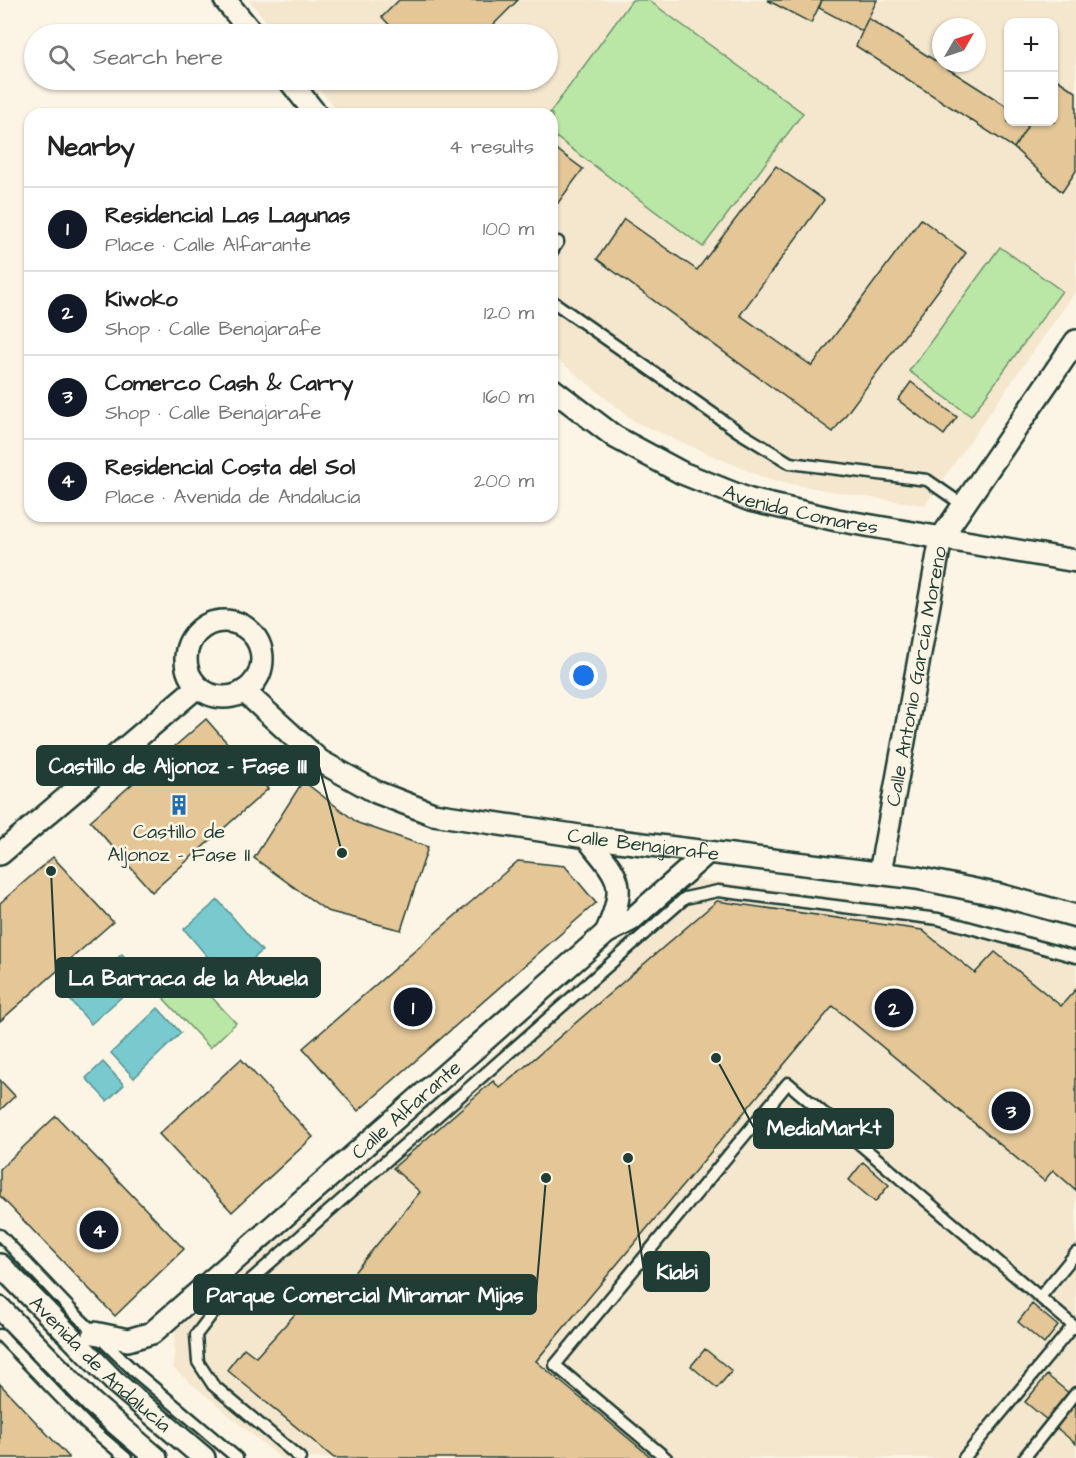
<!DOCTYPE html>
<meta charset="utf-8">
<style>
:root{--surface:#fff;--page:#f6f6f6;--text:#222;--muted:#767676;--line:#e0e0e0;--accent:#111827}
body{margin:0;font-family:"Architects Daughter",sans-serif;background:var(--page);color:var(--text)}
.controls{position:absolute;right:18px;top:18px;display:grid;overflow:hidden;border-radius:12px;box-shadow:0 2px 4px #0004}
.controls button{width:54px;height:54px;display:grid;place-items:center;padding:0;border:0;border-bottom:2px solid var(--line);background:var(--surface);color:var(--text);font:30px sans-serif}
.compass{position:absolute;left:932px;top:18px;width:54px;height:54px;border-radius:50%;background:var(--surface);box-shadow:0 2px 4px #0004;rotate:51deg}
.you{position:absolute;left:584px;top:676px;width:21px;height:21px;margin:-15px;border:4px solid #fff;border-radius:50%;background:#1a73e8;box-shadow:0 0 0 9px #1a73e833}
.badge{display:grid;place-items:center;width:39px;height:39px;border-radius:50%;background:var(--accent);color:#fff;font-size:20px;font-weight:700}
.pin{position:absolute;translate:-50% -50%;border:3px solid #fff;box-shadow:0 2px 6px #0006}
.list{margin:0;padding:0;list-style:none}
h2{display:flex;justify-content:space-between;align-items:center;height:78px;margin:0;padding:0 24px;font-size:26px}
h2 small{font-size:20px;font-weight:400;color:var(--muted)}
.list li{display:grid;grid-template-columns:39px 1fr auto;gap:18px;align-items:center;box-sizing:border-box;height:84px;padding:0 24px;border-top:2px solid var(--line)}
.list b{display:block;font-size:22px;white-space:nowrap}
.list p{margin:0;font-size:20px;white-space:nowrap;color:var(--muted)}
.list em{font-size:20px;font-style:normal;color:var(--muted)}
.icon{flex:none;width:33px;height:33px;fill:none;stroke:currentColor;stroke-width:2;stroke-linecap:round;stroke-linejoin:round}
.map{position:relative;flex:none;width:1076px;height:1458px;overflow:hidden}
.search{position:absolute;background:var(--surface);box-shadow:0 2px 4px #0004;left:24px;top:24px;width:534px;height:66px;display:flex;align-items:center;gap:15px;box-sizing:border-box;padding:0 21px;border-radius:33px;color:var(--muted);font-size:22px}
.panel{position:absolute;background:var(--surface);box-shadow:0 2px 4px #0004;left:24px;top:108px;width:534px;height:414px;border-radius:18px}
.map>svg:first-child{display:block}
.built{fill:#f5e7ce;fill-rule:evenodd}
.green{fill:#bae7a5;stroke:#6c926c;stroke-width:1.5}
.water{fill:#78cacf;stroke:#549291;stroke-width:1.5}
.building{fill:#e4c697;stroke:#1f3d34;stroke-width:1.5}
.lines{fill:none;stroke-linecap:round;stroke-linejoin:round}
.lane-casing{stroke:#1f3d34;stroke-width:15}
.street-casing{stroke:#1f3d34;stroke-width:26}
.lane{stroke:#fcf5e5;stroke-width:10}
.street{stroke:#fcf5e5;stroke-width:21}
.labels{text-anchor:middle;stroke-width:5;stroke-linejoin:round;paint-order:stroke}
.street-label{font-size:20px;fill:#1f3d34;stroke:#fcf5e5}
.poi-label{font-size:20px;fill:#1f3d34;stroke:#fcf5e5}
.leader{fill:none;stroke:#1f3d34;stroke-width:2}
.callout-dot{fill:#1f3d34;stroke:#fcf5e5;stroke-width:2}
.callout{fill:#1f3d34;stroke:#1f3d34;stroke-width:2}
.callout-label{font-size:21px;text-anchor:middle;font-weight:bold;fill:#fff}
</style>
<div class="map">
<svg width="1076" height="1458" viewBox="0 0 1076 1458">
<rect width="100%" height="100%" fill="#fcf5e5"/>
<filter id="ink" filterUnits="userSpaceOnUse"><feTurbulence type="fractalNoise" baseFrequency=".0167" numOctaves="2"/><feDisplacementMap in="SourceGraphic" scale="12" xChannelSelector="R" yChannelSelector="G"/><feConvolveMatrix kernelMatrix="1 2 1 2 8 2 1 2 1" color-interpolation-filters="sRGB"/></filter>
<g filter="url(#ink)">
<!-- built -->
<path class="built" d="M249 0H1076V291L925 505 858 496 769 480 635 422 552 355V114H340L312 80H548V34H276ZM1008 22H1054V122H1008ZM941 27H977V63H941Z
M694 879 928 909 1076 949V1458H280L173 1368 175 1331Z"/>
<!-- green -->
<path class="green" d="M632 0H648L803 113 703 247 552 134V114H549Z
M1000 247 1062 291 971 416 909 371Z
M190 974 236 1023 210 1048 164 999Z"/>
<!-- water -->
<path class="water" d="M218 900 262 951 228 981 184 929Z
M122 954 143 978 91 1024 70 1000Z
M158 1008 181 1033 134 1078 111 1053Z
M103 1062 124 1085 107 1101 86 1078Z"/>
<!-- building -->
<path class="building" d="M399 0H518L484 34H398L382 17Z
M767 0H822L811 23Z
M822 0H877L862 31 819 8Z
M868 18 1008 107V122H1030L1014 148 856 46Z
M1056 79 1076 92V171L1062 192 1014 148 1030 122H1054Z
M552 146 583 169 552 211Z
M776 166 824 200 740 315 812 366 921 219 966 253 833 432 597 259 624 219 697 270Z
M911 382 957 417 944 435 898 400Z
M206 719 268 789 152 892 90 821Z
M303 781 358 823 428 847 401 930 327 911 254 858Z
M53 857 113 922 0 1021V903Z
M518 861 565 866 596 903 358 1111 303 1048Z
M717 901 922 930 975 973 995 952 1061 1006 1076 989V1190L1053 1170 1044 1181 833 1006 536 1361 652 1458H334L227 1370 244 1348 256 1357 306 1302 320 1314 420 1192 393 1168 493 1081 500 1088Z
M241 1059 313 1137 232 1212 159 1134Z
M0 1080 15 1096 0 1110Z
M56 1116 184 1249 115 1316 0 1196V1169Z
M863 1162 889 1185 875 1202 849 1180Z
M1032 1304 1058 1326 1044 1344 1018 1322Z
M705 1349 732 1371 717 1388 691 1366Z
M1047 1375 1076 1399V1444L1025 1402Z
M0 1384 69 1457V1458H0Z"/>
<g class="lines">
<!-- lane casing -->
<g class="lane-casing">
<path id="lane" d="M552 251 558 242
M552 301 739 432 790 463 927 480 963 505
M0 1235 72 1311 133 1370 237 1458
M1040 1297 1076 1253
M0 1335 86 1424 126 1458
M300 1458 213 1385 198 1362 196 1335 212 1314 685 898 718 891 938 919 1076 957
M666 1458 555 1365 788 1083 1076 1328
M964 1458 1073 1326
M1024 1458 1076 1393"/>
</g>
<!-- street casing -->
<g class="street-casing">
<g id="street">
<path d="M225 0 253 34"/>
<path d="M289 80 316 114"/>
<path id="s1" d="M552 389 615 437 682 473 750 500 837 520 1076 561"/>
<circle cx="224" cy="659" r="38"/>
<path id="s2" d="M244 691 320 761 376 792 433 814 586 837 917 878 1000 895 1076 916"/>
<path d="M586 837C618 877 629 882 606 933"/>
<path d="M0 854 197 687"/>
<path id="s3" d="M880 873 941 538 1076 341"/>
<path id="s4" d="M0 1265 115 1382 204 1458"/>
<path d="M0 1308 92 1403 156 1458"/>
<path id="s5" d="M94 1333 128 1340 152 1333 606 933 631 920 708 852"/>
</g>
</g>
<!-- lane -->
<use href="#lane" class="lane"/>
<!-- street -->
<use href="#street" class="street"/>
</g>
</g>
<!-- icons -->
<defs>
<g id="building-bare" transform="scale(1.62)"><path d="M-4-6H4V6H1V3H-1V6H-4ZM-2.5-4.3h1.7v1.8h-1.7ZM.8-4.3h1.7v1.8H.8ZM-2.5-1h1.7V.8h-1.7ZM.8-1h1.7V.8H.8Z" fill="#1f6fb2" stroke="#fcf5e5" stroke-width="2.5" paint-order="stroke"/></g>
</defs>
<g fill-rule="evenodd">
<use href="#building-bare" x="179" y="805"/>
</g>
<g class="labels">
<!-- street labels -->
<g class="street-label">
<text dy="7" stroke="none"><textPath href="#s1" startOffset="280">Avenida Comares</textPath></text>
<text dy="7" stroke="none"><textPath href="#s3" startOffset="200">Calle Antonio García Moreno</textPath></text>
<text dy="7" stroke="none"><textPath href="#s2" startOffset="441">Calle Benajarafe</textPath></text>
<text dy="7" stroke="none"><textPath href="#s5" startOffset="398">Calle Alfarante</textPath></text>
<text dy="7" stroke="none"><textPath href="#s4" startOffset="141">Avenida de Andalucía</textPath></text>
</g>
<!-- poi labels -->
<g class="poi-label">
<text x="179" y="838">Castillo de<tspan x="179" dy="23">Aljonoz - Fase II</tspan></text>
</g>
</g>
<!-- callouts -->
<path class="leader" d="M342 853L319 766M51 871L56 977M716 1058L754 1128M628 1158L644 1272M546 1178L536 1295"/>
<g class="callout-dot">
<circle cx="342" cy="853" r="6"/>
<circle cx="51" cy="871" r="6"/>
<circle cx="716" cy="1058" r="6"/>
<circle cx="628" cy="1158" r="6"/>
<circle cx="546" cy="1178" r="6"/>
</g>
<g class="callout">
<rect x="37" y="746" width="282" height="39" rx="6"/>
<rect x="56" y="958" width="264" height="39" rx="6"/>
<rect x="754" y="1109" width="139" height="39" rx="6"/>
<rect x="644" y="1252" width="65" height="39" rx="6"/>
<rect x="194" y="1275" width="342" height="39" rx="6"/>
</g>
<g class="callout-label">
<text x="178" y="773">Castillo de Aljonoz - Fase III</text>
<text x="188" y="985">La Barraca de la Abuela</text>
<text x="824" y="1135">MediaMarkt</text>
<text x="677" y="1279">Kiabi</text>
<text x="365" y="1302">Parque Comercial Miramar Mijas</text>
</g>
</svg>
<div class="controls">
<button>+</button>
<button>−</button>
</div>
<svg class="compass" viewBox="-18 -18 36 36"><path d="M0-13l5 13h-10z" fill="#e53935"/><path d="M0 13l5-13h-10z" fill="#767676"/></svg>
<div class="you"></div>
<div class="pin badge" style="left:413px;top:1007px">1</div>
<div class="pin badge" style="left:894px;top:1008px">2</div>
<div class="pin badge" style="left:1011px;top:1111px">3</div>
<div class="pin badge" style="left:99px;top:1230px">4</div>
<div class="search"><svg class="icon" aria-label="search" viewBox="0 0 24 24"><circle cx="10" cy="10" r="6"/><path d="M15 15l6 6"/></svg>Search here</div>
<section class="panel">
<h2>Nearby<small>4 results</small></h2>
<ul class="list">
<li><span class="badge">1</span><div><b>Residencial Las Lagunas</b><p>Place · Calle Alfarante</p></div><em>100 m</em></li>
<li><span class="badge">2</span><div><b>Kiwoko</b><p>Shop · Calle Benajarafe</p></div><em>120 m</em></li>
<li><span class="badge">3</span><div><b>Comerco Cash &amp; Carry</b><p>Shop · Calle Benajarafe</p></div><em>160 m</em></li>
<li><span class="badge">4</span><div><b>Residencial Costa del Sol</b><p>Place · Avenida de Andalucía</p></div><em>200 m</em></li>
</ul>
</section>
</div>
